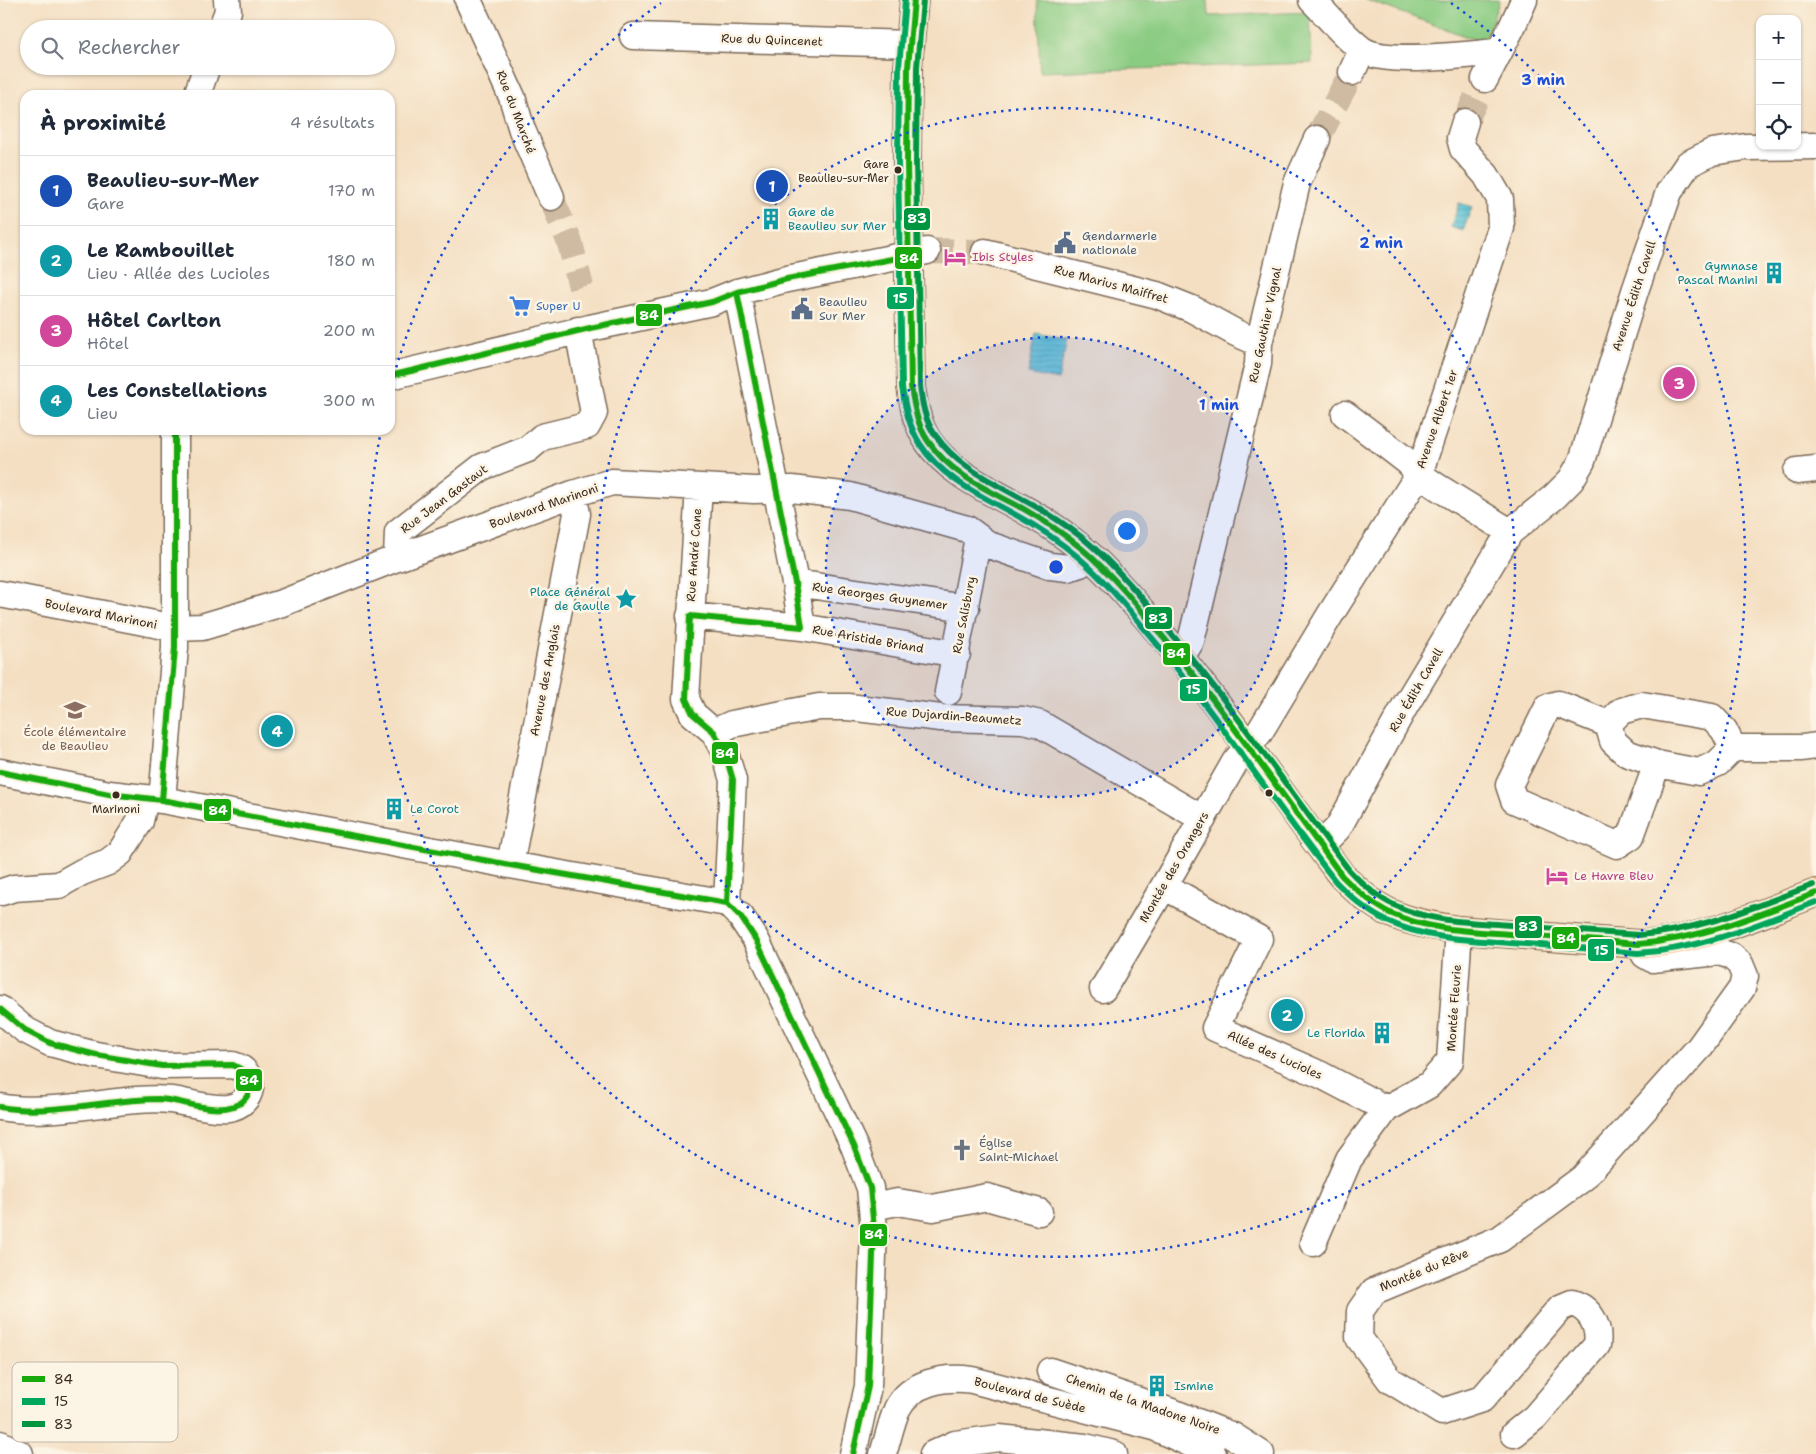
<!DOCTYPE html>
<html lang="fr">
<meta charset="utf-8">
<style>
:root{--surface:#fff;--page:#f2f2f3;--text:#1f2937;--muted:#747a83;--line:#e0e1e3;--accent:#db2777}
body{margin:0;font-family:"Shantell Sans",sans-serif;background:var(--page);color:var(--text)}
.controls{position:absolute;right:15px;top:15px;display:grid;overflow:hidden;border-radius:10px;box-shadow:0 1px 4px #0004}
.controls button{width:45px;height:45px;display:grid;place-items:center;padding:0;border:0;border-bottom:1px solid var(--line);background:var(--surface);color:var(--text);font:25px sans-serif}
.you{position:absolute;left:1126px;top:530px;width:18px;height:18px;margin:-12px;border:4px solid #fff;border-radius:50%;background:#1a73e8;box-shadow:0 0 0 8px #1a73e833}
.badge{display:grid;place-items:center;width:32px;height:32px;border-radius:50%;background:var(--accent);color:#fff;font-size:16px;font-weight:700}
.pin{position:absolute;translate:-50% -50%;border:2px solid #fff;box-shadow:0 1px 5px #0006}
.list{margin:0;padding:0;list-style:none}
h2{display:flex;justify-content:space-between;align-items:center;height:65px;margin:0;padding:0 20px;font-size:21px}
h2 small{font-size:16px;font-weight:400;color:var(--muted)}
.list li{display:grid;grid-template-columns:32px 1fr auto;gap:15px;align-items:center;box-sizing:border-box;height:70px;padding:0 20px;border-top:1px solid var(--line)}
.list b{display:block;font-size:19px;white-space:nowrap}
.list p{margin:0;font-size:16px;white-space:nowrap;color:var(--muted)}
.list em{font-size:16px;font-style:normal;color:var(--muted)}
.icon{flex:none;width:28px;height:28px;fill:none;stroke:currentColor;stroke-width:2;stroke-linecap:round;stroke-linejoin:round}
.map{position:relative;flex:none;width:1816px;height:1454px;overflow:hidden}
.search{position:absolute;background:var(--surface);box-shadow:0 1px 4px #0004;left:20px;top:20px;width:375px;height:55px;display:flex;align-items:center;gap:12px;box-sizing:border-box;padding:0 18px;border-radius:28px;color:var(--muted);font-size:19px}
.panel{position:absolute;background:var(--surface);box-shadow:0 1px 4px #0004;left:20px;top:90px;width:375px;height:345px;border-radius:15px}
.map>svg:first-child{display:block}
.green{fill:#8bcc83;stroke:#637b50}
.water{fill:url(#water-rules);stroke:#4a767a}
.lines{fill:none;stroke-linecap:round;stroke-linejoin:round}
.minor-tunnel{stroke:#cfbba1;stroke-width:26;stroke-dasharray:26 13;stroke-linecap:butt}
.minor-casing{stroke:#7c6957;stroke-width:29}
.major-casing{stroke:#7c6957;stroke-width:30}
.minor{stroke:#fff;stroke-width:26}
.major{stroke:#f7be87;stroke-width:28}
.bus-1-casing{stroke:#fcf5e5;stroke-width:10}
.bus-2-casing{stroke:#fcf5e5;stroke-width:10}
.bus-3-casing{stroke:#fcf5e5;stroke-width:10}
.bus-1{stroke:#18a90c;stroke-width:6}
.bus-2{stroke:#00a65c;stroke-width:6}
.bus-3{stroke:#009640;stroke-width:6}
.ring{fill:none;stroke:#1d4ed8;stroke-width:2.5;stroke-dasharray:2.5 5}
.bus-dot{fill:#3b2a1e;stroke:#fcf5e5;stroke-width:2}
.labels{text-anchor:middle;stroke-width:5;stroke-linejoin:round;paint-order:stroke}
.bus-label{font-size:11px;fill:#3b2a1e;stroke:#fcf5e5;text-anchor:end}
.street-label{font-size:12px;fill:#3b2a1e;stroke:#fcf5e5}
.culture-label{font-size:12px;fill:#0d838f;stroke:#fcf5e5;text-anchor:start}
.service-label{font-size:12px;fill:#4e5e75;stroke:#fcf5e5;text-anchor:start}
.hotel-label{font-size:12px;fill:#b23c85;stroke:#fcf5e5;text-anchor:start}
.shop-label{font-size:12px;fill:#366cbe;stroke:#fcf5e5;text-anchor:start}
.education-label{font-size:12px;fill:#785e54;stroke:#fcf5e5}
.worship-label{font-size:12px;fill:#5b616d;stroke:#fcf5e5;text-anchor:start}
.key{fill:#fcf5e5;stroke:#c2b8a9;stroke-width:1}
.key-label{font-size:14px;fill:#3b2a1e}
.centre{fill:#1d4ed8;stroke:#fcf5e5;stroke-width:2.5}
.ring-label{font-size:15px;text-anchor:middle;font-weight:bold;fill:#1d4ed8;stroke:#fcf5e5;stroke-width:5;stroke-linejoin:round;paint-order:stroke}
.line-badge{stroke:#fcf5e5;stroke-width:2}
.badge-label{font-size:14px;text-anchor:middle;font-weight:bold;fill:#fff}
</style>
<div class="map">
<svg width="1816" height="1454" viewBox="0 0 1816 1454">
<defs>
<pattern id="water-rules" width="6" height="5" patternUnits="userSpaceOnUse" patternTransform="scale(1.25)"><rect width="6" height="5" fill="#59c2d5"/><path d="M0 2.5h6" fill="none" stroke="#4b9eac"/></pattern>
</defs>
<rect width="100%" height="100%" fill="#fcf5e5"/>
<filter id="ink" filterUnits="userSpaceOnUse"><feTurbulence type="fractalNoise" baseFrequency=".02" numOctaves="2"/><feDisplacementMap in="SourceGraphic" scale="10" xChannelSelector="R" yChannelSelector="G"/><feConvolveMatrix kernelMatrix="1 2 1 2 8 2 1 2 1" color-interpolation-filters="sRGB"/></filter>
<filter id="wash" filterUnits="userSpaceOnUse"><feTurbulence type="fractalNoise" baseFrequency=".0096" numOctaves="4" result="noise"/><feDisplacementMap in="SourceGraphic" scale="20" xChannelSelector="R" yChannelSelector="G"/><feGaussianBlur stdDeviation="1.12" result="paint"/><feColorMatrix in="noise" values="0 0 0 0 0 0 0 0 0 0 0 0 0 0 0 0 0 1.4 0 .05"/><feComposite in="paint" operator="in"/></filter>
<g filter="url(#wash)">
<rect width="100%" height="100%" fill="#f4dfc2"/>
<!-- green -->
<path class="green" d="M1037 0H1208L1209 16 1310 12 1312 63 1040 72Z
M1366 0H1500L1484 43Z"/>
<!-- water -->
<path class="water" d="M1459 203 1472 207 1463 231 1451 227Z
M1036 334 1067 340 1058 380 1028 374Z"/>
</g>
<g filter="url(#ink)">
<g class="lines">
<!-- minor-tunnel -->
<path class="minor-tunnel" d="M1465 122 1485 79
M1317 139 1352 72
M551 197 570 243 581 287
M927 251 985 252"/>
<!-- minor casing -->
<g class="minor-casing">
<path id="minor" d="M468 0 512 97 522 130 551 197
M1312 0C1328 16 1343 35 1361 49 1383 66 1469 54 1499 52
M221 29 228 11 227 0
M633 36 911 44
M1352 72 1362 50
M1485 79 1512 27 1524 0
M197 95 207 66
M985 252 1157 295 1192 309 1236 333 1259 343
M737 292 795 583 802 627
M390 376 590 328 712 302 737 292 787 279 927 251
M1345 414 1382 442 1408 462 1419 474 1436 486 1510 532
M1797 471 1816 469
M699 487 686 699 693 714 714 732 725 753 733 780 727 903
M397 558 398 532 482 467 528 449 542 437 587 426 594 413 578 330
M795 583 966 608
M0 594 175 628 202 627 282 603 397 558 573 494 612 482 754 490 792 489 850 496 967 529 989 545 1050 566 1068 568 1080 564 1091 557
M690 616 802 627 957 654
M1181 657 1191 641 1258 364 1259 343 1297 183 1317 139
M948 692 978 538
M1608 724 1558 704 1548 707 1509 785 1514 800 1617 845 1631 836 1657 764
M1608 724 1613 741 1626 753 1657 764 1699 772 1718 763 1733 748H1802L1816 746
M1608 724 1621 711 1642 705 1712 717 1724 730 1733 748
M714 732 732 724 819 707H848L941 718 1023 720 1040 724 1203 819
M0 772 109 794 162 800 510 865 727 903 741 917 756 940 854 1146 870 1188 874 1229 868 1386 853 1454
M162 800 175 648V430
M1320 846 1338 828 1405 706 1510 532 1554 497 1571 480 1582 461 1635 291 1669 192 1688 164 1712 152 1746 147 1816 146
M510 865 577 514 573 494
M1164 886 1259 939 1215 1028 1321 1075 1386 1109
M2 892 14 888 59 885 82 872 108 862 120 853 140 821 145 799
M1103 989 1164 886 1235 762 1259 733 1330 615 1419 474 1501 228 1500 199 1486 175 1463 149 1460 138 1465 122
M0 1009 25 1030 50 1043 96 1055 162 1066 233 1065C259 1072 254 1105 228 1108 211 1110 188 1102 171 1100 140 1097 107 1104 76 1107 51 1110 25 1112 0 1107
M872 1207 898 1202 933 1208 987 1197 1039 1212
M1313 1243 1349 1159 1386 1109 1429 1085 1450 1061 1459 930
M1050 1371 1172 1412 1233 1436 1261 1454
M1514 1434 1535 1417 1597 1345C1600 1326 1590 1308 1572 1303L1560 1308 1482 1399 1442 1412 1390 1380 1359 1338 1360 1311 1374 1291 1500 1239 1583 1178 1699 1048 1742 988 1745 976 1740 964 1731 956 1719 952 1652 959 1645 955 1639 944
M0 1444 20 1454
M883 1454C888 1439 891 1423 897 1409 910 1382 945 1376 972 1380L1154 1427 1213 1454
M933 1454 955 1444 999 1438 1085 1447 1114 1454"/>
</g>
<!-- major casing -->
<g class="major-casing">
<path id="major" d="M914 0 908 67 907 162 911 387C914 406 917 424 928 441 952 477 999 494 1035 516 1055 527 1073 541 1090 556 1113 577 1134 602 1154 626 1222 705 1279 793 1342 876 1354 888 1367 900 1381 908 1404 922 1434 926 1459 930L1639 944C1697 943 1761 913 1816 893"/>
</g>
<!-- minor -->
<use href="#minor" class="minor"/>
<!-- major -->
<use href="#major" class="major"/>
<!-- bus-1 casing -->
<g class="bus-1-casing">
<path id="bus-1" d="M914 0 908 67 907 162 911 387C914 405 917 425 928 441 950 474 988 490 1022 508 1043 520 1063 533 1081 548 1112 574 1138 606 1163 637 1227 714 1283 796 1342 876 1356 890 1372 904 1390 913 1427 930 1470 931 1510 934 1553 937 1596 941 1639 944 1701 939 1758 915 1816 893
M737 292 795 583 802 627
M390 376 590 328 712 302 737 292 787 279 908 256
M690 616 686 699 693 714 714 732 725 753 733 780 727 903
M690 616 802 627
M0 772 109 794 162 800 510 865 727 903 741 917 756 940 854 1146 870 1188 874 1229 868 1386 853 1454
M162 800 175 648V430
M0 1009 25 1030 50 1043 96 1055 162 1066 233 1065C240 1068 247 1072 249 1080 253 1091 245 1103 234 1106 210 1114 183 1100 159 1099 134 1099 108 1103 83 1106 55 1109 28 1112 0 1107"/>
</g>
<!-- bus-2 casing -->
<g class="bus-2-casing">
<path id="bus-2" d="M905 0 899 67 898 162 902 387C905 407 909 427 920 444 942 479 982 496 1016 515 1038 527 1059 541 1078 557 1106 581 1129 610 1152 638 1218 716 1273 802 1336 882 1351 897 1367 912 1387 921 1425 939 1469 940 1510 943 1553 946 1595 949 1638 953 1701 950 1758 924 1816 902"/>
</g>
<!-- bus-3 casing -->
<g class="bus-3-casing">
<path id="bus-3" d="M923 1 917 67 916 162 920 386C922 403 925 422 936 436 957 467 993 482 1024 500 1045 511 1065 524 1084 539 1116 566 1143 599 1169 631 1233 707 1289 790 1349 870 1362 884 1376 897 1394 905 1429 922 1471 922 1510 925 1553 929 1596 932 1639 935 1700 931 1756 906 1813 885"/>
</g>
<!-- bus-1 -->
<use href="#bus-1" class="bus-1"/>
<!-- bus-2 -->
<use href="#bus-2" class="bus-2"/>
<!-- bus-3 -->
<use href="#bus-3" class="bus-3"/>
</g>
</g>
<!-- distance rings -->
<circle cx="1056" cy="567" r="230" fill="#1d4ed8" fill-opacity=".12"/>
<g class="ring">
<circle cx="1056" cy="567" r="230"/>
<circle cx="1056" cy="567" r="459"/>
<path d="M390 389A689 689 0 0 1 661 3M1451 3A689 689 0 1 1 380 436"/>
</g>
<!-- icons -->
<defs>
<g id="building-bare" transform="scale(1.725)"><path d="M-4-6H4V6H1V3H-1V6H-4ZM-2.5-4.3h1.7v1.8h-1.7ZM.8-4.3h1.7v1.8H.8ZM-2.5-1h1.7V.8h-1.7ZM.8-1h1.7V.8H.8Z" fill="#0f9aa8" stroke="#fcf5e5" stroke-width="2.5" paint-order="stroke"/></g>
<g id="civic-bare" transform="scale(1.725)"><path d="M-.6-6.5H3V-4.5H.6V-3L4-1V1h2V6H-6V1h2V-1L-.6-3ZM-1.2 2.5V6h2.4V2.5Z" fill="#5c6f8a" stroke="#fcf5e5" stroke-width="2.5" paint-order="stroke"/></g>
<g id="hotel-bare" transform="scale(1.725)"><path d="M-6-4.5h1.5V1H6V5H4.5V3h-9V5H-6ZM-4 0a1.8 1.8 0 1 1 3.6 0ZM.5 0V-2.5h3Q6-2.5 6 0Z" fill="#d1479c" stroke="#fcf5e5" stroke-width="2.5" paint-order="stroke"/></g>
<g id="supermarket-bare" transform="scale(1.725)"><path d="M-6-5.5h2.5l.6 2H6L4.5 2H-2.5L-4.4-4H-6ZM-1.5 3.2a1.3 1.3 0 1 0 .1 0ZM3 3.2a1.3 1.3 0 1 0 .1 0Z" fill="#3f7fe0" stroke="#fcf5e5" stroke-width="2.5" paint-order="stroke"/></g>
<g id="sight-bare" transform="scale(1.725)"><path d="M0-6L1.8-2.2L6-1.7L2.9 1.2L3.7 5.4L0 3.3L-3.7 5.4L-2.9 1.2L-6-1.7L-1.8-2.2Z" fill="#0f9aa8" stroke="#fcf5e5" stroke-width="2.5" paint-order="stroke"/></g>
<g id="school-bare" transform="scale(1.725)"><path d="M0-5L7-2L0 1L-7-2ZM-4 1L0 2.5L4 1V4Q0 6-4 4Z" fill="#8d6e63" stroke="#fcf5e5" stroke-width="2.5" paint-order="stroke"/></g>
<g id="church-bare" transform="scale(1.725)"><path d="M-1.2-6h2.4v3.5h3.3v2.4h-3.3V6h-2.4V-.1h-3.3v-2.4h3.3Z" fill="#6b7280" stroke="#fcf5e5" stroke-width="2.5" paint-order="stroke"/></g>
</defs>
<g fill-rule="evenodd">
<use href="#building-bare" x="771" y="219"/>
<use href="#civic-bare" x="1065" y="243"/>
<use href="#hotel-bare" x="955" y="257"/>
<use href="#building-bare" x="1774" y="273"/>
<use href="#supermarket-bare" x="520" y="306"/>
<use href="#civic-bare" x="802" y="309"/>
<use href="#sight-bare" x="626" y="599"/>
<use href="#school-bare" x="75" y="710"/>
<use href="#building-bare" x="394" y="809"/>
<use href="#hotel-bare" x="1557" y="876"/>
<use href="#building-bare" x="1382" y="1033"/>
<use href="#church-bare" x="962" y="1150"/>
<use href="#building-bare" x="1157" y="1386"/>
</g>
<!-- markers -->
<g class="bus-dot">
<circle cx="898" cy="170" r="4.5"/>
<circle cx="1269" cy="793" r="4.5"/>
<circle cx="116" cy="795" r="4.5"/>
</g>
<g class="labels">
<!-- bus labels -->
<g class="bus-label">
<text x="889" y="168">Gare<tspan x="889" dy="14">Beaulieu-sur-Mer</tspan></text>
<text x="116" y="813" text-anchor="middle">Marinoni</text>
</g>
<!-- street labels -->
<g class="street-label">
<text transform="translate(772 40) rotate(2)" y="4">Rue du Quincenet</text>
<text transform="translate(516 112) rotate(69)" y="4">Rue du Marché</text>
<text transform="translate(1111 284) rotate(15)" y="4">Rue Marius Maiffret</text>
<text transform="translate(1634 296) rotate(-72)" y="4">Avenue Édith Cavell</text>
<text transform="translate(1265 325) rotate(-78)" y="4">Rue Gauthier Vignal</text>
<text transform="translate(1437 419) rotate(-71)" y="4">Avenue Albert 1er</text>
<text transform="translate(444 499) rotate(-37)" y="4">Rue Jean Gastaut</text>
<text transform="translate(544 506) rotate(-19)" y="4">Boulevard Marinoni</text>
<text transform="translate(694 555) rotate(-86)" y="4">Rue André Cane</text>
<text transform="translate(880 596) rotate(8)" y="4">Rue Georges Guynemer</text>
<text transform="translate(101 614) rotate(11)" y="4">Boulevard Marinoni</text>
<text transform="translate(964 615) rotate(-79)" y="4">Rue Salisbury</text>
<text transform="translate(868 639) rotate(10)" y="4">Rue Aristide Briand</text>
<text transform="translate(545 680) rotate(-79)" y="4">Avenue des Anglais</text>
<text transform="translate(1416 690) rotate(-60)" y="4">Rue Édith Cavell</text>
<text transform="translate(954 716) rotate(4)" y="4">Rue Dujardin-Beaumetz</text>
<text transform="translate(1174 867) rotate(-60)" y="4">Montée des Orangers</text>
<text transform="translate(1454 1008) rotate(-86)" y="4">Montée Fleurie</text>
<text transform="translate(1275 1055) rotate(24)" y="4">Allée des Lucioles</text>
<text transform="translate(1424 1270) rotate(-22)" y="4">Montée du Rêve</text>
<text transform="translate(1030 1395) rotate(14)" y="4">Boulevard de Suède</text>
<text transform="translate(1143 1404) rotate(19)" y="4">Chemin de la Madone Noire</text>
</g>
<!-- culture labels -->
<g class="culture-label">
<text x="788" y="216">Gare de<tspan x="788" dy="14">Beaulieu sur Mer</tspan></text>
<text x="1758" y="270" text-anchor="end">Gymnase<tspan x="1758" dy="14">Pascal Manini</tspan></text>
<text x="610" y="596" text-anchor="end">Place Général<tspan x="610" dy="14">de Gaulle</tspan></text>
<text x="410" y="813">Le Corot</text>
<text x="1365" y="1037" text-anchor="end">Le Florida</text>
<text x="1174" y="1390">Ismine</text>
</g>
<!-- service labels -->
<g class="service-label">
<text x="1082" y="240">Gendarmerie<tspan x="1082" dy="14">nationale</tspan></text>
<text x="819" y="306">Beaulieu<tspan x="819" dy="14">Sur Mer</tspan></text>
</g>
<!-- hotel labels -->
<g class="hotel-label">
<text x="972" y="261">Ibis Styles</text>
<text x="1574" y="880">Le Havre Bleu</text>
</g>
<!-- shop labels -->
<g class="shop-label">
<text x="536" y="310">Super U</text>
</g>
<!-- education labels -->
<g class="education-label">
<text x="75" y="736">École élémentaire<tspan x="75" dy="14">de Beaulieu</tspan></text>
</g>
<!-- worship labels -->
<g class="worship-label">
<text x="979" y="1147">Église<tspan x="979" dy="14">Saint-Michael</tspan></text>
</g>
</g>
<!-- legend -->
<rect x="12" y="1362" width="166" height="80" rx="8" class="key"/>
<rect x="22" y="1376" width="23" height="6" fill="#18a90c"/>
<rect x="22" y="1398" width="23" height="7" fill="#00a65c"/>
<rect x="22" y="1421" width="23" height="6" fill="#009640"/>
<g class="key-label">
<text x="54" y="1384">84</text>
<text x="54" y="1406">15</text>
<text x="54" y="1429">83</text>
</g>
<circle cx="1056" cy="567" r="8" class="centre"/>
<g class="ring-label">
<text x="1543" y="85">3 min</text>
<text x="1381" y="248">2 min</text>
<text x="1219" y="410">1 min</text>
</g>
<g class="line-badge">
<rect x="903" y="207" width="28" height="24" rx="5" fill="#009640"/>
<rect x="894" y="246" width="29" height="24" rx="5" fill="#18a90c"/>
<rect x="886" y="286" width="29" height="24" rx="5" fill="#00a65c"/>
<rect x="635" y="303" width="28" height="24" rx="5" fill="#18a90c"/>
<rect x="1144" y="606" width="29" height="24" rx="5" fill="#009640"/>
<rect x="1162" y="642" width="29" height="24" rx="5" fill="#18a90c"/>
<rect x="1179" y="678" width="29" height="24" rx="5" fill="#00a65c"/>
<rect x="711" y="741" width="28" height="24" rx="5" fill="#18a90c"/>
<rect x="203" y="798" width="29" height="24" rx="5" fill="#18a90c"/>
<rect x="1514" y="915" width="29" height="24" rx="5" fill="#009640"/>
<rect x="1551" y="926" width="29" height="24" rx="5" fill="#18a90c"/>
<rect x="1587" y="938" width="28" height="24" rx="5" fill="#00a65c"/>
<rect x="235" y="1068" width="28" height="24" rx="5" fill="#18a90c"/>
<rect x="859" y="1223" width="29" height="24" rx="5" fill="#18a90c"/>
</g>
<g class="badge-label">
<text x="917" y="223">83</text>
<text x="909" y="263">84</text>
<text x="900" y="303">15</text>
<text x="649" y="320">84</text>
<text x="1158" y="623">83</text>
<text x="1176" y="658">84</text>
<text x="1193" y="694">15</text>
<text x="725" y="758">84</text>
<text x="218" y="815">84</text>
<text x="1528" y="931">83</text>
<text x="1566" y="943">84</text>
<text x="1601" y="955">15</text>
<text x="249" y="1085">84</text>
<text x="874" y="1239">84</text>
</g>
</svg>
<div class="controls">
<button>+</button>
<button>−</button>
<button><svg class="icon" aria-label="locate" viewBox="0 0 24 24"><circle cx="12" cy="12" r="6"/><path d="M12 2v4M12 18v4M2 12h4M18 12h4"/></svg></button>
</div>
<div class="you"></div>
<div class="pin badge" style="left:772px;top:186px;background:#1a4fb4">1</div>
<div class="pin badge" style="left:1287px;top:1015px;background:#0f9aa8">2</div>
<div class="pin badge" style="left:1679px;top:383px;background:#d1479c">3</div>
<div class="pin badge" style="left:277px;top:731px;background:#0f9aa8">4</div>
<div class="search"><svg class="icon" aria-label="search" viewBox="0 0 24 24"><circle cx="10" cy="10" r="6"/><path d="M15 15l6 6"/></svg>Rechercher</div>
<section class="panel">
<h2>À proximité<small>4 résultats</small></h2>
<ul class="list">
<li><span class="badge" style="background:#1a4fb4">1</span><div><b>Beaulieu-sur-Mer</b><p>Gare</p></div><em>170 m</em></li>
<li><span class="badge" style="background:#0f9aa8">2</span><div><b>Le Rambouillet</b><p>Lieu · Allée des Lucioles</p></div><em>180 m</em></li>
<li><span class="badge" style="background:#d1479c">3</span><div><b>Hôtel Carlton</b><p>Hôtel</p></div><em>200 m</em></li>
<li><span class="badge" style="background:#0f9aa8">4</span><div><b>Les Constellations</b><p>Lieu</p></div><em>300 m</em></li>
</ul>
</section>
</div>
